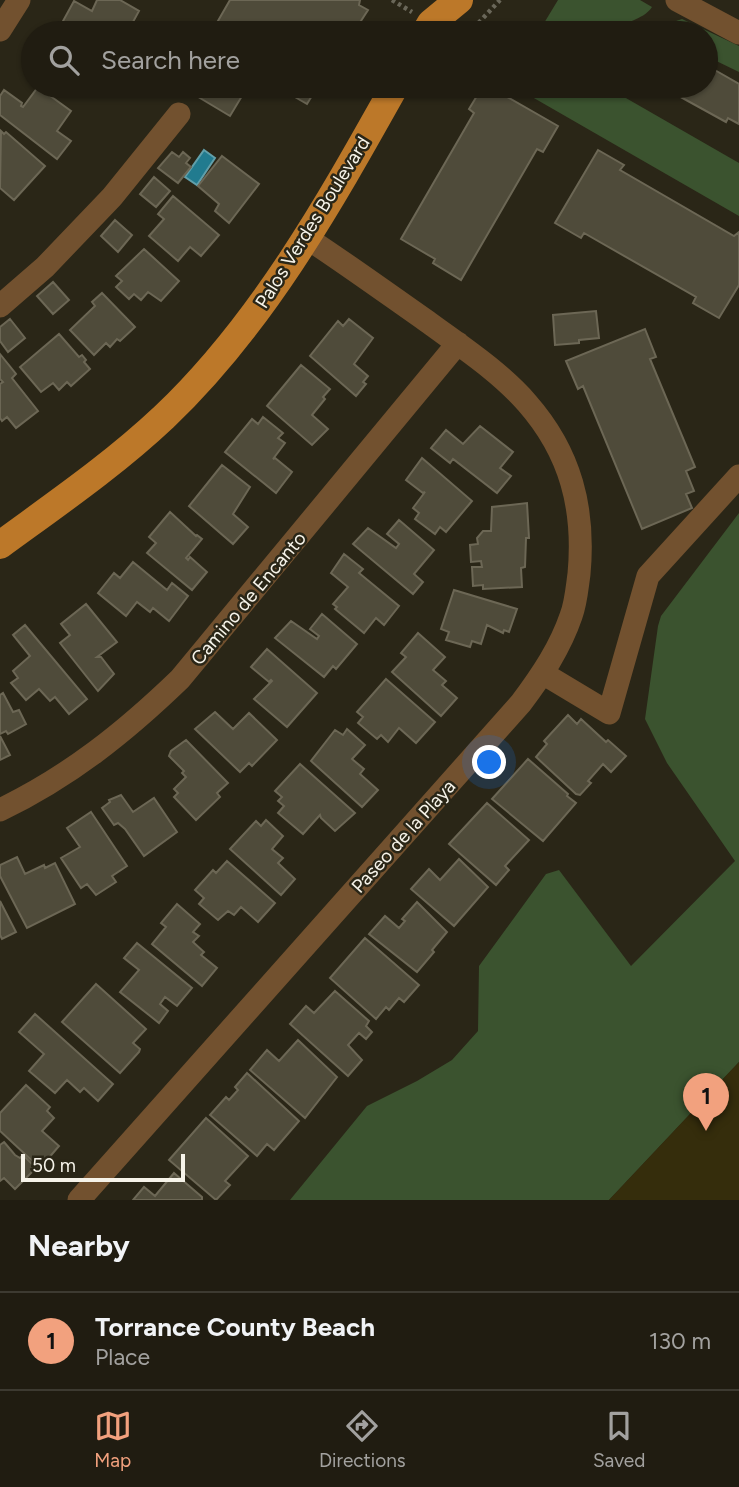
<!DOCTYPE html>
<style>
:root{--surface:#201c11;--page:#28251a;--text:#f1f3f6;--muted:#a2a19f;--line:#3d3a31;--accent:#f2a17e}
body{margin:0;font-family:Figtree,sans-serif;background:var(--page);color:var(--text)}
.scale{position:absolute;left:21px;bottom:18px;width:164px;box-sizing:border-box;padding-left:7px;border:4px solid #f6f3e9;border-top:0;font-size:19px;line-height:24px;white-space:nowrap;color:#f6f3e9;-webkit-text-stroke:5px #2a2617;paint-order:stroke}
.you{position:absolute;left:490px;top:763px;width:24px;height:24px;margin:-18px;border:5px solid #fff;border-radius:50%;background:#1a73e8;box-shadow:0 0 0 10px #1a73e833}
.badge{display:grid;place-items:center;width:46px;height:46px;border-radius:50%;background:var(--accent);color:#111;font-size:23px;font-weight:700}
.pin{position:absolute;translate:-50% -58px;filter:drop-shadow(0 2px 4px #0008)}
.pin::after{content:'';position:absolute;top:37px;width:24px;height:21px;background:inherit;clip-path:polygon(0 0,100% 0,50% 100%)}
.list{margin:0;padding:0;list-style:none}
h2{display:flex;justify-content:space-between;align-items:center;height:91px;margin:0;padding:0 28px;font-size:30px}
h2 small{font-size:23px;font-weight:400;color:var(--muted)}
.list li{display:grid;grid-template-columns:46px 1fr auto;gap:21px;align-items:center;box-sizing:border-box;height:98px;padding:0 28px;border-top:2px solid var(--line)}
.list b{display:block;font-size:26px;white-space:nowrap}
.list p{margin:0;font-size:23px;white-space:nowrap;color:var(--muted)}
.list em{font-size:23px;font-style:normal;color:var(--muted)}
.icon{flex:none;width:38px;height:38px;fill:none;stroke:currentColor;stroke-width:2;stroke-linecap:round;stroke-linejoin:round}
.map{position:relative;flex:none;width:739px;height:1200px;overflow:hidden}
.search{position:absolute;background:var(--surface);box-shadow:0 2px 5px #0004;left:21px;right:21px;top:21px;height:77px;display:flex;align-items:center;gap:18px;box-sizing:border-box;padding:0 24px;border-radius:38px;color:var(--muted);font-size:26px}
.sheet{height:189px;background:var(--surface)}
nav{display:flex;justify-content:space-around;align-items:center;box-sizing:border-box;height:98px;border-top:2px solid var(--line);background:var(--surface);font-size:19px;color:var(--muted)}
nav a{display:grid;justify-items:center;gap:4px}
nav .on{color:var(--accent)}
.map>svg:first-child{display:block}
.green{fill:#3b532f}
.sand{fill:#352d0c}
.water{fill:#217b8f;stroke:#619faa;stroke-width:2}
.building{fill:#4f4b3a;stroke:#6c6755;stroke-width:2}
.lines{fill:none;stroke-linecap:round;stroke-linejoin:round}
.path{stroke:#6a6759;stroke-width:4.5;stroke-dasharray:3.5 3.5;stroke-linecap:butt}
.minor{stroke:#72512f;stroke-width:23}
.major{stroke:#bc7829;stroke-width:28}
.labels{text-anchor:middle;stroke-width:5;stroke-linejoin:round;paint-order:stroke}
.street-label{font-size:19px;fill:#f6f3e9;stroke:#2a2617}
</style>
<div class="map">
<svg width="739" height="1200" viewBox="0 0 739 1200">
<rect width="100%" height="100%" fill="#2a2617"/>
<!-- green -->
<path class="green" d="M558 0H640L652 7C643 21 623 20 615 33H538Z
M682 19 739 46V72L706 56V33H669L673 22Z
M513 86H605L739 163V216Z
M739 513V1062L609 1200H290L367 1106 417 1081 452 1060 478 1031 479 966 546 874 559 870 631 966 735 861 667 763 645 719 658 626 661 616Z"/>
<!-- sand -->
<path class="sand" d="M739 1062V1200H609Z"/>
<!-- water -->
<path class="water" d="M204 150 215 158 197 185 185 177Z"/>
<!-- building -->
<path class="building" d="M97 0H120L139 11 127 33H85L63 21 74 1 92 11Z
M230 0H360L359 5 368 10 357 27 355 26 348 33H211Z
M33 49V69L25 63Z
M706 65 739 84V124L728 118 726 122 668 90V97H642L641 86H706Z
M59 86H81L74 96Z
M180 86H248L230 116Z
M276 86H318L307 104Z
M483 86H488L558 126 543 152 537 149 461 280 433 263 435 259 401 239 474 113 469 109Z
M614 86H632L627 94Z
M38 87 71 111 57 131 71 141 57 159 0 115V96L4 90 22 103 21 106 23 107Z
M1 131 4 134 6 132 45 166 14 200 0 188Z
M598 150 624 165 620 170 734 236 739 232V285L719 318 693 303 696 297 584 233 581 238 555 223Z
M172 152 179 157 183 152 190 158 186 163 191 167 178 183 158 168Z
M222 156 259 184 229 223 215 211 219 204 198 186Z
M154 177 170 191 156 207 140 194Z
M173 196 219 235 201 256 190 247 178 261 149 236 164 219 158 214Z
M115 220 132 235 118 252 101 236Z
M144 249 179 281 161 301 148 292 141 300 134 294 129 299 116 287 122 281 116 276Z
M53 282 69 300 53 314 37 296Z
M102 293 135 327 120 341 117 339 110 347 106 343 94 355 70 330 95 306 92 302Z
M596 311 599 338 579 340V343L555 345 553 315Z
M10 319 25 338 8 352 0 341V327Z
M349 319 373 338 354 364 368 376 363 382 366 384 356 396 310 356 338 321 343 326Z
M645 329 656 357 650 359 695 467 686 471 694 491 686 494 692 508 642 529 583 386 578 389 566 361Z
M59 334 79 357 82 355 86 360 84 362 90 369 71 386 67 382 59 390 53 383 41 392 20 367Z
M0 354 16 374 12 378 38 411 16 428 7 417 2 421 0 418V384L3 382 0 379Z
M301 365 330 389 323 397 325 399 312 415 328 429 312 445 267 406Z
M263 417 283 433 278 438 285 443 273 459 275 458 292 472 276 493 225 452 252 419 258 424Z
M480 426 513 452 500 468 511 476 497 493 453 459 450 463 431 448 446 430 463 444Z
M422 458 472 501 446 532 440 527 435 534 415 519 419 513 413 508 425 492 423 493 406 480Z
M222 465 250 487 233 514 248 527 233 544 189 506Z
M527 503 529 538H526L525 567 521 568 522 587 483 589V585L473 586 472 567H482L481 561 471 562 470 545 478 544 477 538 483 531H491L492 507Z
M170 512 196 536 197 535 202 539 186 558 188 560 190 557 207 572 192 590 147 553 156 543 149 537Z
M399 520 434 550 414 574 423 582 413 594 353 544 368 528 396 548 399 544 387 534Z
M344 554 363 569 359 573 399 606 384 625 376 618 364 633 335 609 337 607 333 604 348 587 331 573Z
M133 562 167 590 172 583 188 596 169 621 153 608 150 612 137 602 126 616 98 593 114 573 120 578Z
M454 590 517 609 509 632 504 630 503 633 487 625 481 644 472 641 470 647 446 640 449 632 441 629Z
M86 604 117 642 97 657H101L114 674 98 691 60 643 70 635 61 624Z
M322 614 357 644 336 669 333 666 324 677 275 638 291 621 317 639 319 636 310 629Z
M25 625 87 699 69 714 55 697 50 701 39 689 26 700 11 683 18 678 13 671 30 656 13 635Z
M418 633 445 657 433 670 446 681 442 685 457 698 441 716 392 672 406 657 401 653Z
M267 649 317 693 287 727 254 699 272 681 271 680 269 682 251 667Z
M386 679 435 722 416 743 399 728 388 742 381 735 377 739 358 723 363 717 357 712Z
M3 693 13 712 19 710 26 724 8 734 6 731 0 734V695Z
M215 712 233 729 249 713 277 740 252 766 249 763 240 772 195 729Z
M568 715 577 724 581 719 606 742 608 740 626 756 611 772 603 764 588 781 591 783 580 795 576 794 536 757 547 744 544 741Z
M347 729 365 745 352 759 364 769 360 774 378 790 362 807 311 761 335 730 343 735Z
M0 736 10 755 0 760Z
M186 740 228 783 217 793 220 797 196 820 174 797 178 793 174 789 186 777 182 773 184 771 169 756 171 751Z
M528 759 568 794 567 796 576 803 543 841 492 799Z
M300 764 355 813 335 831 321 818 320 815 303 834 278 813 284 806 278 801 282 797 275 791Z
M121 795 133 812 154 798 177 832 144 856 125 829 118 823 114 825 102 808 110 802 109 800Z
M487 803 529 840 505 866 509 870 496 885 449 844Z
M91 812 127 866 112 876 116 882 96 895 87 884 81 888 61 858 80 847 67 828Z
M266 820 283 836 272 849 283 858 278 863 295 879 281 895 230 849 256 821 261 826Z
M17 857 25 874 44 865 45 868 55 863 75 904 27 928 0 876V865Z
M459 859 488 887 454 926 411 889 429 869 440 880Z
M227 861 275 903 258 922 241 907 234 915 228 911 218 920 199 904 204 898 195 890 213 870 216 873Z
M0 901 16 932 2 939 0 935Z
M417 902 447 932 432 950 434 952 417 972 369 934 385 916 399 928 405 921 402 919Z
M177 904 200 924 193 932 199 936 193 942 204 952 201 955 217 968 202 986 152 944 166 927 161 923Z
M365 938 419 985 404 1002 399 998 389 1010 386 1007 376 1019 330 978Z
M137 943 192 988 177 1006 165 997 160 1004 168 1011 159 1023 120 992 139 970 124 958Z
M96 984 146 1029 133 1043 140 1049 139 1052 120 1073 62 1022Z
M335 991 369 1021 366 1026 372 1032 366 1039 359 1033 348 1045 362 1060 348 1076 290 1024 306 1006 314 1013Z
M35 1014 113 1084 98 1101 84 1088 80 1092 67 1080 55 1093 29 1071 44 1054 19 1032Z
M298 1040 337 1077 305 1118 250 1070 267 1050 279 1061Z
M247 1073 299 1121 274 1150 267 1144 257 1156 210 1115 226 1097 229 1100 238 1090 235 1087Z
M26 1085 50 1107 47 1111 54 1118 42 1131 59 1146 40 1168 0 1131V1113Z
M206 1118 248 1156 225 1181 230 1185 216 1200 169 1160Z
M4 1142 15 1155 20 1158 23 1155 36 1168 15 1189 4 1178 0 1181V1145Z
M174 1173 202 1197V1200H133L144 1187 155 1196Z"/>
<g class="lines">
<!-- path -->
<path class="path" d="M392 0 412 12
M469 33 500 0"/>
<!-- minor -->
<path class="minor" d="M677 0 739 33
M0 30 19 0
M0 306 45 267 112 197 179 114
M544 674 609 713 648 576 739 476
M0 810C70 776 124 733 180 679L458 343
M79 1200 521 703C542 675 560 648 571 616 576 603 577 588 579 574 585 509 571 453 527 403 499 371 462 347 428 322 388 294 348 265 307 238"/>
<!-- major -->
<path class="major" d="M425 33 431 23 459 0
M0 545C56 504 113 465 164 417 262 324 330 202 395 86"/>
</g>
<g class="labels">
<!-- street labels -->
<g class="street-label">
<text transform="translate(312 222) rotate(-58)" y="7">Palos Verdes Boulevard</text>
<text transform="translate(248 598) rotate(-50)" y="7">Camino de Encanto</text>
<text transform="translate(403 836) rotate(-48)" y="7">Paseo de la Playa</text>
</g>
</g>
</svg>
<div class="scale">50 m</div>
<div class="you"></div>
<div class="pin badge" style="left:706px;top:1131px">1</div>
<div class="search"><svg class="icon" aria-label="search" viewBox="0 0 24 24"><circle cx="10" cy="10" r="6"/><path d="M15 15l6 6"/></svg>Search here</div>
</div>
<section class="sheet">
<h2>Nearby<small></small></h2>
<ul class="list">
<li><span class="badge">1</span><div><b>Torrance County Beach</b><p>Place</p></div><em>130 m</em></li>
</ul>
</section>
<nav>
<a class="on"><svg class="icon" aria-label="map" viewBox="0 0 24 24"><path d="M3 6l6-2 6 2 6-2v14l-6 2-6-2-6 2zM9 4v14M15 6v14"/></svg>Map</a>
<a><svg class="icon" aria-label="directions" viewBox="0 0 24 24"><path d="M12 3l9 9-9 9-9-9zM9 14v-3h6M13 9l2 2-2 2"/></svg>Directions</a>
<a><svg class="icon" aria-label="saved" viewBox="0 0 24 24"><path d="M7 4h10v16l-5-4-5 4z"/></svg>Saved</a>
</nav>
